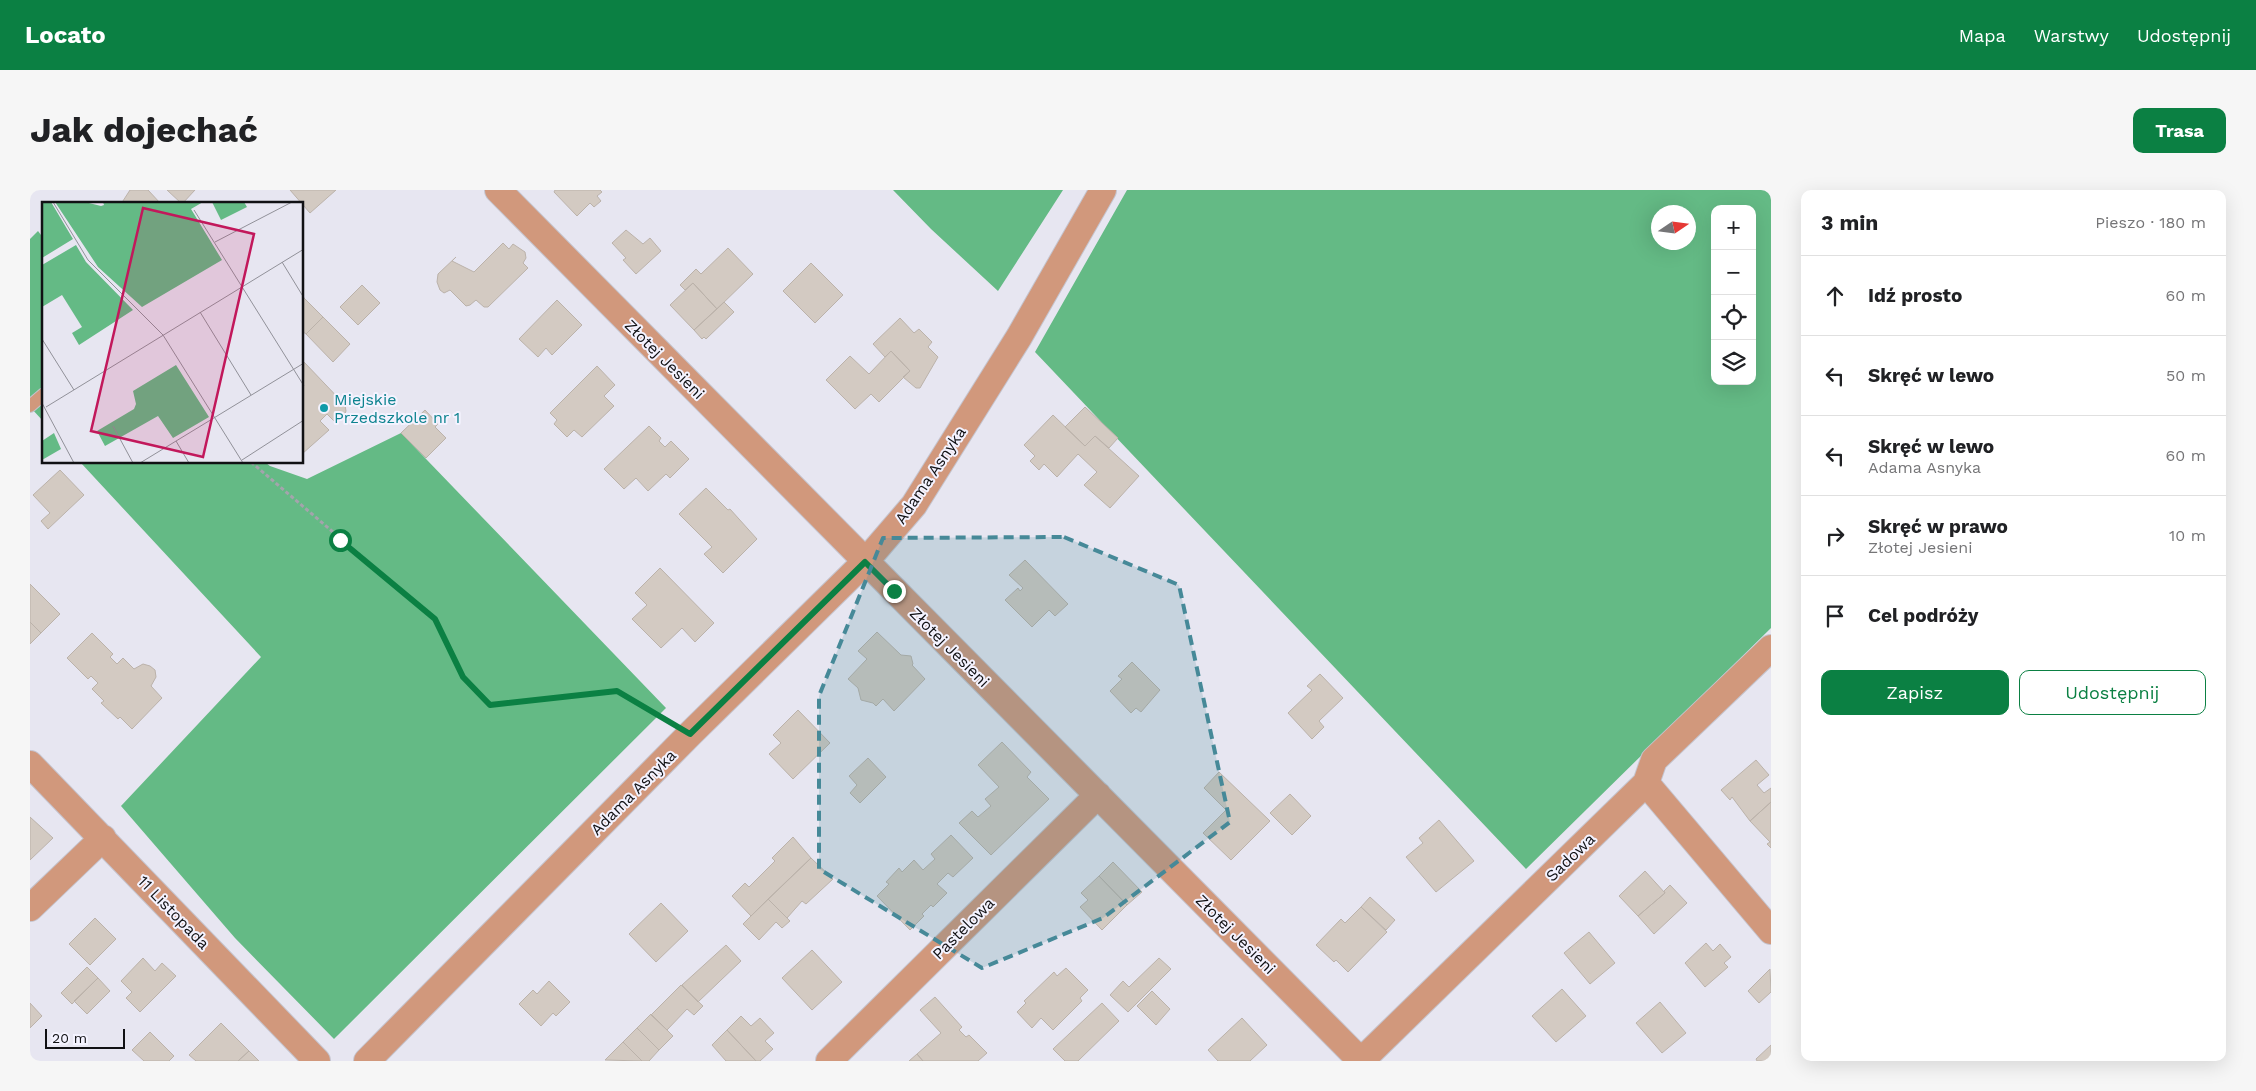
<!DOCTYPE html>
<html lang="pl">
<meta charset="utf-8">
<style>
:root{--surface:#fff;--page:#f6f6f6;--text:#202124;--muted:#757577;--line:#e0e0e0;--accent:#0b8043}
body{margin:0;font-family:"Work Sans",sans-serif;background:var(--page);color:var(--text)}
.controls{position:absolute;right:15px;top:15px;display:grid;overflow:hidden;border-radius:10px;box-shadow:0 5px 20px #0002}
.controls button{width:45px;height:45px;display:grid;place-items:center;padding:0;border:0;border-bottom:1px solid var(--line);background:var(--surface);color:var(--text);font:25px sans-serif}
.compass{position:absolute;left:1621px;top:15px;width:45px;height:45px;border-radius:50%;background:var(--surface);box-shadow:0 5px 20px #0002;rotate:77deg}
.scale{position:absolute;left:15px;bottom:12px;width:80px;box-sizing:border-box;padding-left:5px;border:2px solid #111114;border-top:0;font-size:14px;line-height:18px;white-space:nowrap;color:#111114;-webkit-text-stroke:4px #f4f3ff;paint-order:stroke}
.stop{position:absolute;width:15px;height:15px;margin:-11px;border:4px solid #0b8043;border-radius:50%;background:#fff}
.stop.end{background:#0b8043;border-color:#fff;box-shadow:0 1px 5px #0008}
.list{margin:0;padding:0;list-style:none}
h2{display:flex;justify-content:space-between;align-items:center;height:65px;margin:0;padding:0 20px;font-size:21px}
h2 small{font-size:16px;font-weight:400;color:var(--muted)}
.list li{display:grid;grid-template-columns:32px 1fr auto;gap:15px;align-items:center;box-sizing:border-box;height:80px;padding:0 20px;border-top:1px solid var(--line)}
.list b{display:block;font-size:19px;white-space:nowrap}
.list p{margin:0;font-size:16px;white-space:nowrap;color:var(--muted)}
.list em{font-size:16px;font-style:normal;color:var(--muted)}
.actions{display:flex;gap:10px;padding:15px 20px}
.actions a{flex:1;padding:11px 0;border:1px solid var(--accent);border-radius:10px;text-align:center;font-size:18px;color:var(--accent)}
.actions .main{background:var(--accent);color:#fff}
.icon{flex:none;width:28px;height:28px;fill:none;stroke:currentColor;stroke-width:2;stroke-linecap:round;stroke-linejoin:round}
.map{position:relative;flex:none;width:1741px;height:871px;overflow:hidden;border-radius:10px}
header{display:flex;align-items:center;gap:30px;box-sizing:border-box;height:70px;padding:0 25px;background:var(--accent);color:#fff}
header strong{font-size:24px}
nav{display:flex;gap:28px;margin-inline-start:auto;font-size:18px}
.intro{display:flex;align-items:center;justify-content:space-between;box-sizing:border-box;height:120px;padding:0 30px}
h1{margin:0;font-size:35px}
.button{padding:12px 22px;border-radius:10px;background:var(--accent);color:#fff;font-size:18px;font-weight:700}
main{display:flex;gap:30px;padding:0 30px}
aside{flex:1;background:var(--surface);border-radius:10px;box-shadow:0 5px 20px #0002}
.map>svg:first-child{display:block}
.forest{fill:#64ba85;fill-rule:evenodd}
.building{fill:#d3cac2;stroke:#bbb2aa}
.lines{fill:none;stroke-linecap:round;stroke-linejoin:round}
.lane-casing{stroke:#c5c4ce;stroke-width:14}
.street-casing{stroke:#c5c4ce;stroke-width:28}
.path{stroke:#a4a4ac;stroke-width:3;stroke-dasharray:4 2.5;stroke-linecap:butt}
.lane{stroke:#d1987c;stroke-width:12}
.street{stroke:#d1987c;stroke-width:26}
.route{stroke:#0b8043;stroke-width:6}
.marked{fill:#468998;fill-opacity:0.2;stroke:#468998;stroke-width:4;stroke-dasharray:10 6;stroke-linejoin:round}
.culture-dot{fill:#0f9aa8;stroke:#f4f3ff;stroke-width:2}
.labels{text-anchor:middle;stroke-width:4;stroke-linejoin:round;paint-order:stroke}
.street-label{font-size:16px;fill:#111114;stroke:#f4f3ff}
.culture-label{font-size:16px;fill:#0d838f;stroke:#f4f3ff;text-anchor:start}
.inset-road{fill:none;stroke:#919199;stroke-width:1}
.view{fill:#c2185b;fill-opacity:0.15;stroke:#c2185b;stroke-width:2.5}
.inset-edge{fill:none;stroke:#111114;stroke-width:2.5}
</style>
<header>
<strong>Locato</strong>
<nav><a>Mapa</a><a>Warstwy</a><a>Udostępnij</a></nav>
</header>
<div class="intro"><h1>Jak dojechać</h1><a class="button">Trasa</a></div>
<main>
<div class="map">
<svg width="1741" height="871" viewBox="0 0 1741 871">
<rect width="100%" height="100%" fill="#e7e6f1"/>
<!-- forest -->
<path class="forest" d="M863 0H1033L968 101 901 39Z
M1097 0H1741V438L1496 679 1005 162ZM1685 19H1722V191H1685ZM1628 22H1658V52H1628Z
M8 41 14 49V232L0 217V49Z
M371 243 636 518 304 849 205 748 91 616 231 467 51 273H236L240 276 277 289Z"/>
<!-- building -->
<path class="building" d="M100 0H118L131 14H91Z
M137 0H165L152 14Z
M260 0H306L280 23Z
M525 0H570L572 2 567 6 571 11 564 17 560 13 547 26 524 2Z
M596 40 613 54 620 48 631 61 606 84 593 70 596 68 582 53Z
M473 53 479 59 483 54 495 62 496 68 493 73 498 78 458 117H454L446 110 440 115 436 116 420 100 414 103 410 100 407 92 408 84 426 67 422 71 444 82Z
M698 58 723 84 687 119 663 93 655 100 650 95 666 79 671 84Z
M781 73 813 105 785 133 753 101Z
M663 93 687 119 664 140 640 115Z
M332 95 350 113 328 135 310 117Z
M272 106 293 127 276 144 272 141Z
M527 110 552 135 522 165 516 158 508 167 489 149Z
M694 112 704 122 676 149 674 147 672 149 664 140Z
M293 127 320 154 303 172 276 144Z
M870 128 884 143 889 139 902 152 898 157 908 167 890 198H886L873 187 880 181 861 161 855 167 843 154Z
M861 161 880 181 849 212 841 204 825 219 796 190 820 166 839 184Z
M274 172 315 215 316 221 314 226 306 233 297 224 290 231 299 240 272 264Z
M567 176 585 195 574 206 584 216 552 247 544 240 537 247 524 234 527 230 520 223Z
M1055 217 1088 248 1079 258 1065 246 1055 256 1035 237Z
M395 220 408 234 405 237 416 248 396 268 371 243Z
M1023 225 1055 256 1065 246 1109 286 1080 318 1054 295 1067 282 1048 264 1027 287 1014 274 1009 280 1000 271 1005 266 994 255Z
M619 236 631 248 629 251 635 257 641 251 659 269 640 288 636 284 618 301 606 288 594 299 574 279Z
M30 280 54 305 18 339 11 331 20 323 3 305Z
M676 298 698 320 700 319 727 349 693 383 674 364 682 357 649 324Z
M995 370 1038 414 1025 426 1019 420 1002 437 975 410 988 398 990 401 993 398 979 385Z
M630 378 684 433 665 452 652 438 631 458 602 429 617 415 605 403Z
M0 394 30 424 11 443 0 432Z
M0 432 11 443 0 454Z
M847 442 871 465 881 466 883 474 882 475 895 489 864 521 853 509 846 516 843 513 831 510 828 498 818 489 837 469 828 461Z
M62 443 83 464 80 467 87 474 93 468 104 479 113 474 120 476 125 480 126 487 121 496 132 508 102 539 90 527 88 529 71 513 74 511 62 499 68 493 61 486 58 489 37 468Z
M1102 472 1130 500 1111 522 1106 518 1101 523 1080 501 1092 489 1088 486Z
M1290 484 1313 508 1289 531 1294 537 1282 549 1258 523 1282 500 1277 496Z
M768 520 800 553 763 589 739 564 751 553 743 545Z
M972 552 1001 582 997 587 1019 609 961 665 929 633 942 621 948 627 961 616 955 609 969 597 948 575Z
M838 568 856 587 830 613 820 603 827 595 819 586Z
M1726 570 1739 585 1727 595 1734 603 1741 598V612L1720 631 1702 607 1700 610 1691 600Z
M1189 582 1240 631 1201 670 1173 643 1196 620 1174 598Z
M1260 604 1281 626 1262 645 1240 623Z
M1741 612V658L1737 654 1740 652 1720 631Z
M0 627 23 648 0 670Z
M1409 630 1444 671 1406 702 1376 667 1393 653 1389 648Z
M921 645 943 668 923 687 918 683 907 694 917 703 903 717 901 715 892 724 894 726 880 740 847 706 859 694 856 692 869 678 872 682 884 670 893 680 905 669 901 664Z
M763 647 781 668 721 726 702 706 715 693 719 697 745 671 742 668Z
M781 668 803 689 776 714 772 711 757 728 738 709Z
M1083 672 1112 702 1097 715 1069 686Z
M1615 681 1635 703 1608 726 1589 706Z
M1069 686 1097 715 1072 740 1050 717 1058 710 1051 703Z
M1640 695 1657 713 1624 744 1608 726 1635 703 1634 701Z
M1340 707 1365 730 1356 740 1331 717Z
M738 709 760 731 752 738 746 732 729 750 713 734Z
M631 713 658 741 626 772 599 744Z
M1331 717 1357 742 1318 782 1306 770 1304 772 1286 755 1311 729 1315 733Z
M65 728 86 749 60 775 39 754Z
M1559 742 1585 773 1560 794 1534 763Z
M1676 753 1683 761 1690 754 1701 767 1694 773 1698 777 1675 797 1655 773Z
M696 755 711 771 668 812 652 795Z
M782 760 812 792 782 820 752 788Z
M113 768 125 781 132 773 146 786 110 822 96 808 102 802 91 791Z
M1129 768 1141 779 1098 822 1080 805 1093 791 1099 797Z
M57 777 68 788 42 814 31 803Z
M1036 778 1058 800 1050 808 1052 811 1023 840 1011 828 1002 838 987 822 996 813 994 811 1024 782 1027 786Z
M1740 779 1741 802 1729 813 1718 801Z
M68 788 80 801 57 824 44 811Z
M519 791 540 812 526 826 523 823 511 836 489 814 503 800 507 804Z
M651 795 673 816 664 825 657 819 637 840 621 825Z
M1532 799 1556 826 1526 852 1502 826Z
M1122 801 1140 819 1126 835 1107 816Z
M905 807 932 837 929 840 936 847 939 845 957 863 948 871H893L887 864 911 843 890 820Z
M1630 812 1656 843 1632 863 1606 833Z
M0 813 12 826 0 838Z
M1072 813 1089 831 1048 871H1035L1023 859Z
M621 824 643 846 629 860 607 838Z
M711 826 721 836 730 828 744 843 735 851 743 859 730 871H726L697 840Z
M1212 828 1237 855 1220 871H1188L1178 860Z
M191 833 219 861 208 871H166L159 865Z
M607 838 629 860 619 871H612L593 852Z
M697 840 726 871H696L682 855Z
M120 842 144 866 139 871H114L102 860Z
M593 852 612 871 575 870Z
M1741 855V871H1727L1726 869Z
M219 861 229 871H208Z
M887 864 893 871H879Z"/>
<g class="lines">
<!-- lane casing -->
<g class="lane-casing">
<path id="lane" d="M0 216 14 204"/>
</g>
<!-- street casing -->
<g class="street-casing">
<path id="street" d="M468 0 1331 871
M0 574 287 871
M1616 593 1741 741
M0 718 73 648
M337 871 660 544 835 372 884 315 989 147 1073 0
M799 871 1068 605
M1331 871 1616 593 1624 570 1741 458"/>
</g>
<!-- path -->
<path class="path" d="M221 272 405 429 433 487 460 515 587 501 636 530"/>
<!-- lane -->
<use href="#lane" class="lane"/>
<!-- street -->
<use href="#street" class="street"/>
</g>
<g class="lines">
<!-- route -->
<path class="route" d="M310 350 405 429 433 487 460 515 587 501 660 544 835 372 864 401"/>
</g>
<!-- marked area -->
<path class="marked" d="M1034 347 1149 395 1200 632 1073 728 952 778 789 679V506L853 348Z"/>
<!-- markers -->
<circle class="culture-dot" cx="294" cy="218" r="5"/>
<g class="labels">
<!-- street labels -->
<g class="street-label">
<text transform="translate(635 169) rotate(45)" y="6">Złotej Jesieni</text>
<text transform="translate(900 285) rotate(-56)" y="6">Adama Asnyka</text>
<text transform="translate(920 457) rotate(45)" y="6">Złotej Jesieni</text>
<text transform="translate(603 602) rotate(-45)" y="6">Adama Asnyka</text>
<text transform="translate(1540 667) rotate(-44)" y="6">Sadowa</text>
<text transform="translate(144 722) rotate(46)" y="6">11 Listopada</text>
<text transform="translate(933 738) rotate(-45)" y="6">Pastelowa</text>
<text transform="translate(1206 744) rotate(45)" y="6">Złotej Jesieni</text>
</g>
<!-- culture labels -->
<g class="culture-label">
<text x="304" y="215">Miejskie<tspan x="304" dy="18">Przedszkole nr 1</tspan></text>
</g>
</g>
<!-- overview -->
<g transform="translate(12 12)">
<rect width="261" height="261" fill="#e7e6f1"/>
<path d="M0 0H9L31 37 0 56ZM13 0H43L59 4 62 3 61 0H161L149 7 180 58 100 105 56 65ZM170 0H202L205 5 179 18ZM34 43 44 60 91 108 37 143 30 131 40 125 20 93 0 105V63ZM134 163 167 215 131 236 116 214 63 244 55 229 92 207 94 202 91 189ZM12 231 19 247 0 258V239Z" fill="#64ba85"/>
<path class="inset-road" d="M11 0 46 58 121 133 201 261M152 8 262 184M173 40 250 0M240 60 262 96M158 110 209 193M0 137 32 188M0 201 32 261M4 205 262 47M71 224 91 261M134 239 147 261M200 258 262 218M98 261 262 161"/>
<path class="view" d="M101 6 212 32 161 255 49 229Z"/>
<rect width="261" height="261" class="inset-edge"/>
</g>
</svg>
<div class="controls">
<button>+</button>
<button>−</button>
<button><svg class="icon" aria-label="locate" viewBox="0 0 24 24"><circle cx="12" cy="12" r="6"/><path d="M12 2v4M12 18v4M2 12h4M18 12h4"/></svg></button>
<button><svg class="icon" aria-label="layers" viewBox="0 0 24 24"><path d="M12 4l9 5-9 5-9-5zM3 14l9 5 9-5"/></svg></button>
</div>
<svg class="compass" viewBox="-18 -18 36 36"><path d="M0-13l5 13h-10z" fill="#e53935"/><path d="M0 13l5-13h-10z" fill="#757577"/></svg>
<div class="scale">20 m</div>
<div class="stop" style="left:310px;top:350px"></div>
<div class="stop end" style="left:864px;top:401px"></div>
</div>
<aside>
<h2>3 min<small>Pieszo · 180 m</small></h2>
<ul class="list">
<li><svg class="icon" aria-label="ahead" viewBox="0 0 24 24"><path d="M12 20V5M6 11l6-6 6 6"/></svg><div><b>Idź prosto</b></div><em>60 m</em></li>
<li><svg class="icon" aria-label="left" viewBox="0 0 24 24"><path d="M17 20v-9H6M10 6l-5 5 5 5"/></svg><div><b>Skręć w lewo</b></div><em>50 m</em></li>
<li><svg class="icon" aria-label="left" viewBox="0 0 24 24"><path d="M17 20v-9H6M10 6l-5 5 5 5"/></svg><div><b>Skręć w lewo</b><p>Adama Asnyka</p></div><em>60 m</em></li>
<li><svg class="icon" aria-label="right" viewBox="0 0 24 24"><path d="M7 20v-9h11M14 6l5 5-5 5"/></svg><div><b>Skręć w prawo</b><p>Złotej Jesieni</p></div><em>10 m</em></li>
<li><svg class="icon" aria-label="arrive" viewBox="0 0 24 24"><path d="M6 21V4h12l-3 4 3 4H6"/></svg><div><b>Cel podróży</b></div></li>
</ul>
<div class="actions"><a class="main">Zapisz</a><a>Udostępnij</a></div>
</aside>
</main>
